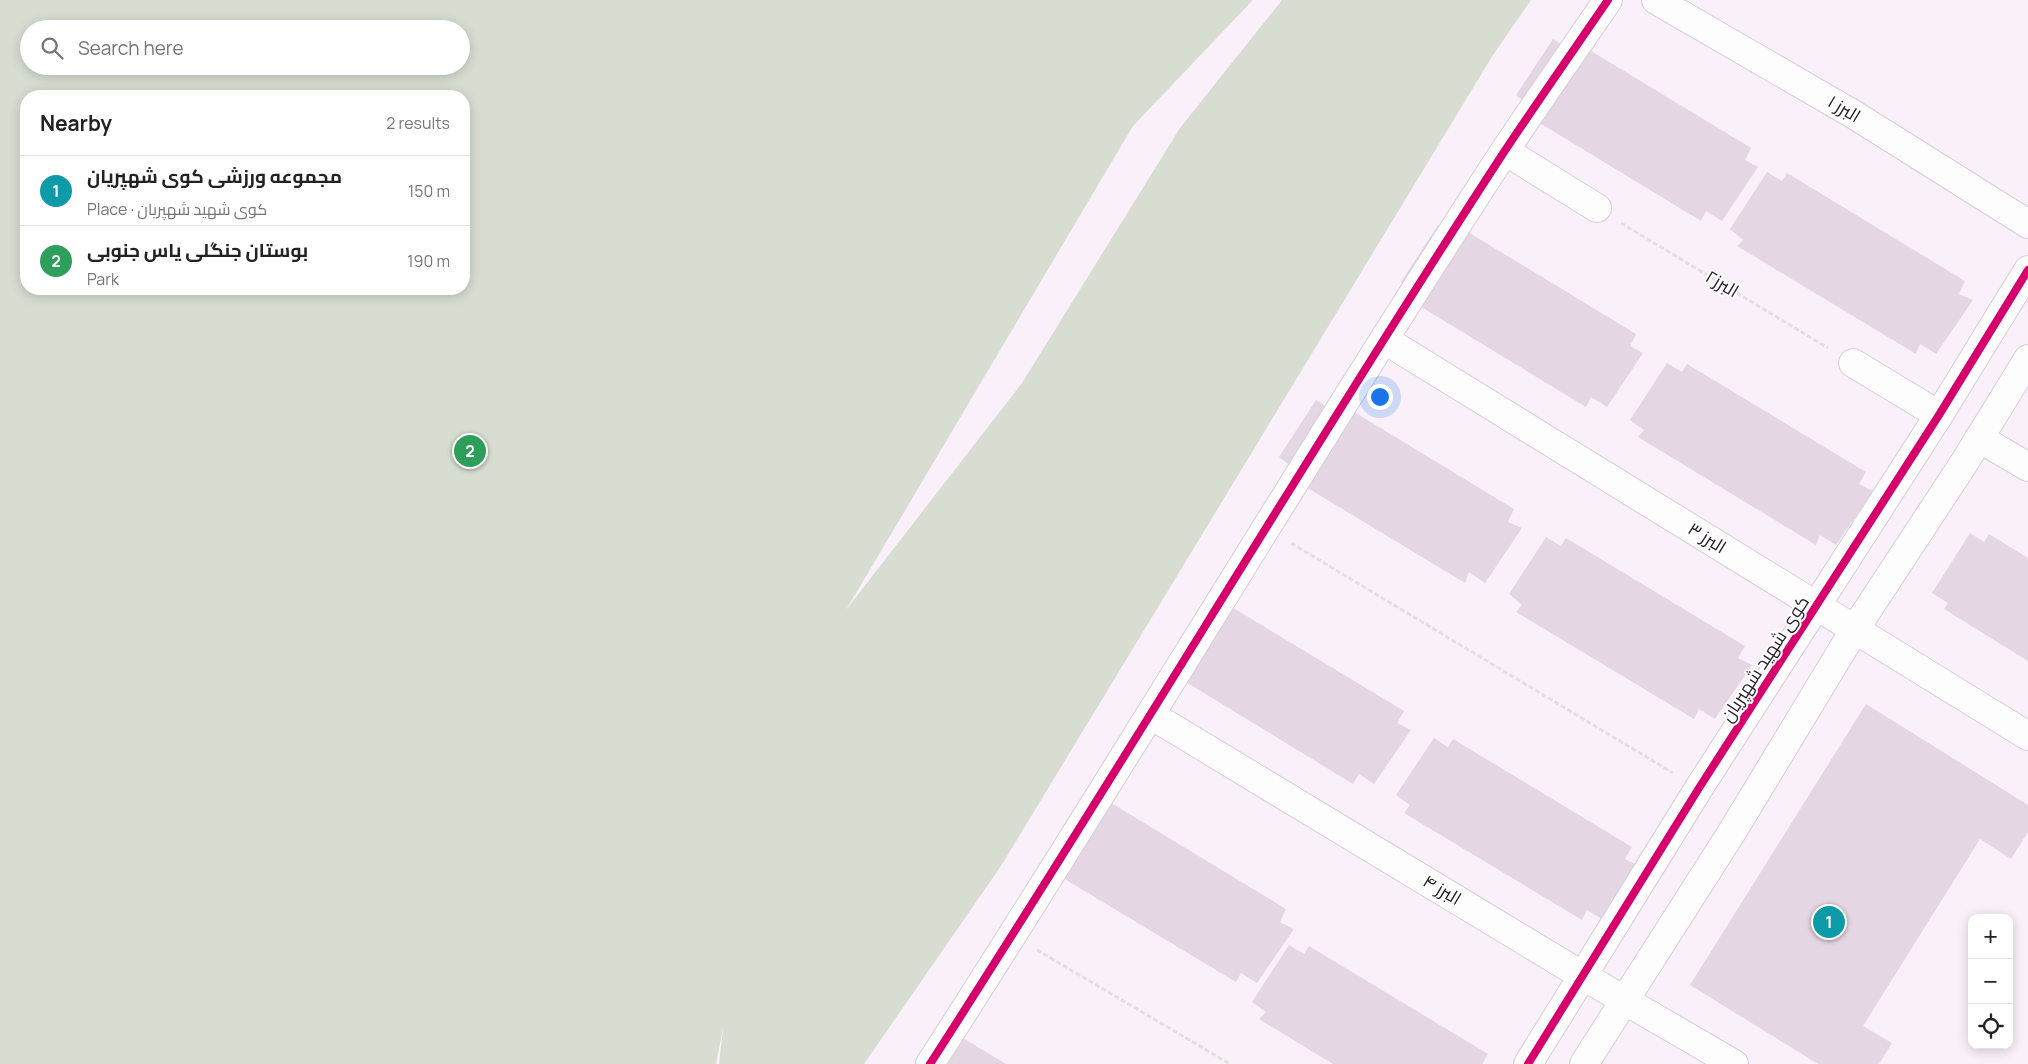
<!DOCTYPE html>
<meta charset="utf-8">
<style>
:root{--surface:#fff;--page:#f2f2f2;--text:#222;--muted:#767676;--line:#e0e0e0;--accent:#6e666f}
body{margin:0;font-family:Manrope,Cairo,sans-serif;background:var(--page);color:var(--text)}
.controls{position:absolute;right:15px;bottom:15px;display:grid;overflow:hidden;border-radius:10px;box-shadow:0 2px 12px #0003}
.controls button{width:45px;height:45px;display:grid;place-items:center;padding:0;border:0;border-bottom:1px solid var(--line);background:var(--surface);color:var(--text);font:25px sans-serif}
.you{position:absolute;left:1379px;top:396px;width:18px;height:18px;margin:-12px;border:4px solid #fff;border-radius:50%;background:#1a73e8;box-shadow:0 0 0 8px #1a73e833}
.badge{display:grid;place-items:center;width:32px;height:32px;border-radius:50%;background:var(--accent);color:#fff;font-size:16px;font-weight:700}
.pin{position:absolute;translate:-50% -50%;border:2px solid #fff;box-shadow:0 1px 5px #0006}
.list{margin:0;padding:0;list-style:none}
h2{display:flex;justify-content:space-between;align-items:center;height:65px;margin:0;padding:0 20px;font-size:21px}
h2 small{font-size:16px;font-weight:400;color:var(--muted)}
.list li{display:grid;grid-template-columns:32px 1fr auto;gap:15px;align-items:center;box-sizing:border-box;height:70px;padding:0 20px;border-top:1px solid var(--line)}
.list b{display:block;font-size:19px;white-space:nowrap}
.list p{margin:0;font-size:16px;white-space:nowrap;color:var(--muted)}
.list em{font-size:16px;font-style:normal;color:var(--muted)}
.icon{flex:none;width:28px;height:28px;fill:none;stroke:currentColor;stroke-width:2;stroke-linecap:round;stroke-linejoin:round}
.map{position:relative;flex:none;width:2028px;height:1064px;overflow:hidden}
.search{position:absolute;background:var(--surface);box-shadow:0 2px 12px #0003;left:20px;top:20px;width:450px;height:55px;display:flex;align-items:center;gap:12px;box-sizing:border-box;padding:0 18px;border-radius:28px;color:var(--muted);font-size:19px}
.panel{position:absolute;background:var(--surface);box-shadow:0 2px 12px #0003;left:20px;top:90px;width:450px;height:205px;border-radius:20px}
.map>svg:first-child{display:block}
.green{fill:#d7ded1;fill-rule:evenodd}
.building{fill:#e4d6e2}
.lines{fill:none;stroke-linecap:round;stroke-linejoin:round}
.street-casing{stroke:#d6cdd6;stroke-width:30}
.path{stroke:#e2dfe2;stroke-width:3;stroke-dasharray:5 2.5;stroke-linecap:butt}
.street{stroke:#fefdfe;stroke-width:28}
.cycleway-casing{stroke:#fff;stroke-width:11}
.cycleway{stroke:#d6006c;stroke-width:8}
.labels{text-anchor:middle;stroke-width:4;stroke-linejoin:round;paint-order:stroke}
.street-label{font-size:18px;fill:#231b24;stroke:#fff}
</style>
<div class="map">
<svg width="2028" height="1064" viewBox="0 0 2028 1064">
<rect width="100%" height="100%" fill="#faf0fa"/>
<!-- green -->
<path class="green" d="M0 0H1253L1133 126 846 610 1022 383 1180 128 1282 0H1531L1493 55 1001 866 864 1064H719L723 1028 716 1064H0ZM29 29H461V66H29ZM26 96H464V289H26Z"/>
<!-- building -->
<path class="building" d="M1553 39 1567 48 1573 40 1751 148 1745 160 1758 167 1722 221 1706 211 1701 221 1523 113 1529 106 1516 95Z
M1767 172 1782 181 1787 173 1965 281 1959 294 1973 300 1936 354 1920 344 1916 354 1737 246 1743 240 1730 229Z
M1438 225 1453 234 1458 226 1636 334 1630 346 1643 353 1607 407 1591 397 1586 407 1408 299 1414 292 1401 282Z
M1667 363 1682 372 1687 364 1866 472 1859 484 1873 491 1836 545 1820 535 1816 545 1638 437 1644 430 1630 420Z
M1316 400 1331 409 1336 401 1514 509 1508 522 1522 528 1485 583 1469 572 1465 583 1286 475 1292 467 1279 457Z
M1970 533 1984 542 1989 534 2028 558V661L1944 609 1948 603 1932 593Z
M1546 537 1561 546 1566 538 1745 646 1738 658 1752 665 1715 719 1699 709 1694 719 1516 612 1522 605 1509 594Z
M1206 602 1225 603 1404 711 1397 723 1411 730 1374 784 1359 774 1353 784 1176 676 1182 669 1168 658Z
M1866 704 2028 805V832L2011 859 1980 839 1863 1026 1892 1043 1879 1064H1818L1690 985Z
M1434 738 1448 747 1453 739 1632 847 1625 859 1639 866 1603 920 1587 910 1582 920 1404 813 1410 805 1396 795Z
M1108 801 1286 909 1280 922 1294 929 1257 983 1241 973 1236 982 1058 875Z
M1289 945 1304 954 1309 946 1488 1054 1482 1064H1333L1259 1019 1266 1012 1252 1002Z
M961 1037 1006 1064H922Z"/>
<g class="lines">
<!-- street casing -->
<g class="street-casing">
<path id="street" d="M1656 0 1853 114 2028 224
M1505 151 1597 208
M1385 340 2028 736
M1853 363 1939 415
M1979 438 2028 467
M1151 715 1583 976 1734 1064
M930 1064C1125 762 1308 453 1504 152 1538 101 1573 51 1608 0
M1528 1064 1699 788 1939 415 2028 270
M1584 1064 1732 832 1855 629 1964 463 2028 359"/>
</g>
<!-- path -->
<path class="path" d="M1621 223 1828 348
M1291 543 1673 773
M1037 950 1230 1064"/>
<!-- street -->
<use href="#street" class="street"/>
<!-- cycleway casing -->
<g class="cycleway-casing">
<path id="cycleway" d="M930 1064C1125 762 1308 453 1504 152 1538 101 1573 51 1608 0
M1528 1064 1699 788 1939 415 2028 270"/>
</g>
<!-- cycleway -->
<use href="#cycleway" class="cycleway"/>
</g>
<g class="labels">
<!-- street labels -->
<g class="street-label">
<text transform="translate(1844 109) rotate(31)" y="6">البرز ۱</text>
<text transform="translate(1722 284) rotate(31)" y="6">البرز۲</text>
<text transform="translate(1707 538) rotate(32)" y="6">البرز ۳</text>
<text transform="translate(1765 659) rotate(-57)" y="6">کوی شهید شهپریان</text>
<text transform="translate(1442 890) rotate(31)" y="6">البرز ۴</text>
</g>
</g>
</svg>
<div class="controls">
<button>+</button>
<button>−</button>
<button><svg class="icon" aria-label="locate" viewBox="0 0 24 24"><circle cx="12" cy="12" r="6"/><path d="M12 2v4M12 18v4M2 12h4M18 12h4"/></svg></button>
</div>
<div class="you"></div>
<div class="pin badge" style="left:1829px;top:922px;background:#0f9aa8">1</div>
<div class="pin badge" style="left:470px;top:451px;background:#2e9e5b">2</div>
<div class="search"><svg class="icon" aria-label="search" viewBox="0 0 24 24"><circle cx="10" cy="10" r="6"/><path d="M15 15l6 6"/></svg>Search here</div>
<section class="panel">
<h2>Nearby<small>2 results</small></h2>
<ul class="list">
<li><span class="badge" style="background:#0f9aa8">1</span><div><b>مجموعه ورزشی کوی شهپریان</b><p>Place · کوی شهید شهپریان</p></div><em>150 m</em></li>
<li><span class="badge" style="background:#2e9e5b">2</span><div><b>بوستان جنگلی یاس جنوبی</b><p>Park</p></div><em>190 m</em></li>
</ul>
</section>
</div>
